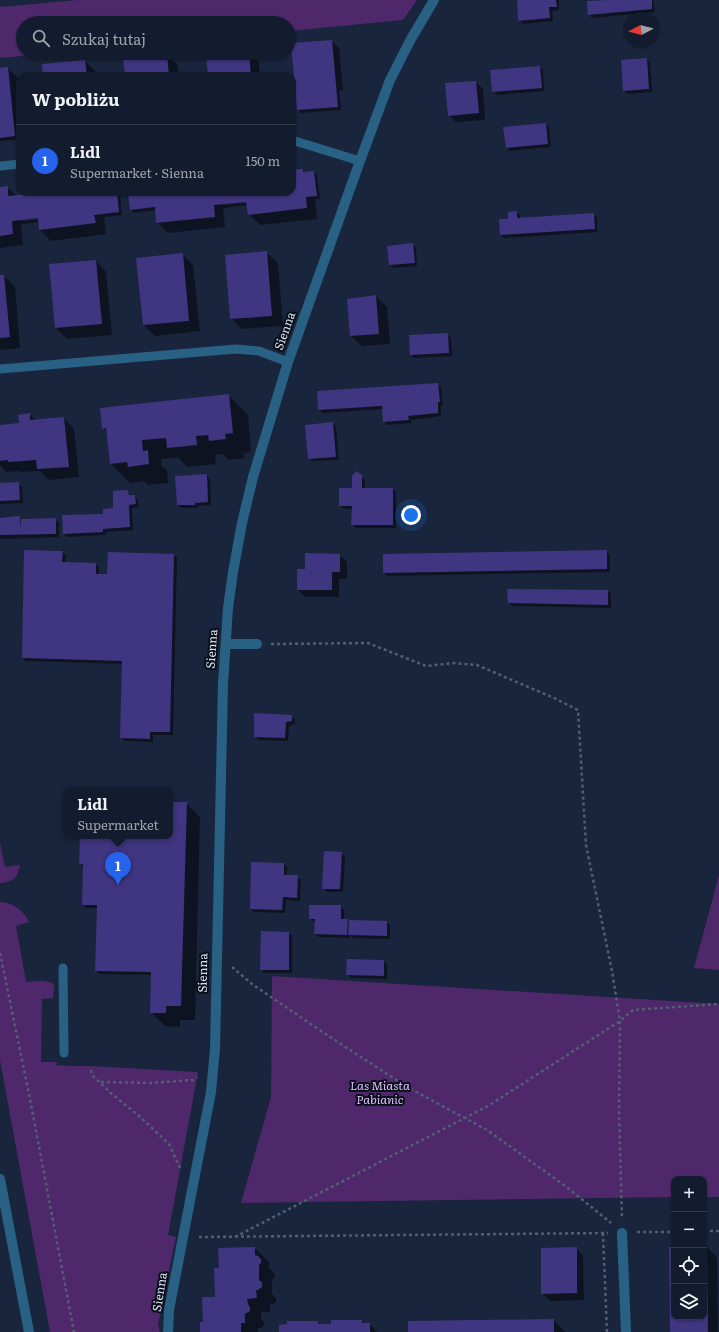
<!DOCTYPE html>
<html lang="pl">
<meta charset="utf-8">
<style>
:root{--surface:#131c2e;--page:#20293a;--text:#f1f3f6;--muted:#9da1aa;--line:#323a4a;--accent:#2563eb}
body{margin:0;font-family:Literata,serif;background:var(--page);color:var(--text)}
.controls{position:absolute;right:12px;bottom:12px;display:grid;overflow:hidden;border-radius:8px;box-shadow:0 1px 3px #0004}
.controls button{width:36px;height:36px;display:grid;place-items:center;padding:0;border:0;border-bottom:1px solid var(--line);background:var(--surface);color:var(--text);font:20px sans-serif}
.compass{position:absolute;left:623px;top:12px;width:36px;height:36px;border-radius:50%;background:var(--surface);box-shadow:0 1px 3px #0004;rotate:263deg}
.you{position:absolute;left:411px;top:515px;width:14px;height:14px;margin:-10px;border:3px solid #fff;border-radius:50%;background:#1a73e8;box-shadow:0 0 0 6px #1a73e833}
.badge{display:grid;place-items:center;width:26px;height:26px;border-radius:50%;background:var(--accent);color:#fff;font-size:13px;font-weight:700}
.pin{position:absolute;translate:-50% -33px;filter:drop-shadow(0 1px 2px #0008)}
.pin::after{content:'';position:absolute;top:21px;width:14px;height:12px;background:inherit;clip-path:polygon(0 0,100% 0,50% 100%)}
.popup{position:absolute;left:63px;top:787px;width:110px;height:52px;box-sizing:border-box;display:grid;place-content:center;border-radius:8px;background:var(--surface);filter:drop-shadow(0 1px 3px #0005);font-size:13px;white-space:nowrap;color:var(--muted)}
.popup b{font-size:15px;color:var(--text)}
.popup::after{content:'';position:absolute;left:50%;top:100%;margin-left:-8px;border:8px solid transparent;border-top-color:var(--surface)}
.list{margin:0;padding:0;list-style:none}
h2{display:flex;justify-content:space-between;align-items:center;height:52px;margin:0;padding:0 16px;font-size:17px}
h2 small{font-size:13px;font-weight:400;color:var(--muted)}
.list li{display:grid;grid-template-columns:26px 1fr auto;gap:12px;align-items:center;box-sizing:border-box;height:72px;padding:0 16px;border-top:1px solid var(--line)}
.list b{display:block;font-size:15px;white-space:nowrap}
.list p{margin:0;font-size:13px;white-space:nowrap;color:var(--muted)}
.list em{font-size:13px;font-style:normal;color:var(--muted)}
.icon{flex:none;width:22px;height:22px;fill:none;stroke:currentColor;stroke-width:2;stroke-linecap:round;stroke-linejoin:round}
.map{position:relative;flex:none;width:719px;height:1332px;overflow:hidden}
.search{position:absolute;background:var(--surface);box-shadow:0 1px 3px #0004;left:16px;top:16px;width:280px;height:44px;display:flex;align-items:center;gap:10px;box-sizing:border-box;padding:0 14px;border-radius:22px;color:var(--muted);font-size:15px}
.panel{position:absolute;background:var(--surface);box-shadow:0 1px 3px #0004;left:16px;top:72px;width:280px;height:124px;border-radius:12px}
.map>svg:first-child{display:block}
.green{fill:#4e286a}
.shadow{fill:#0007;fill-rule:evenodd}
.building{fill:#403580}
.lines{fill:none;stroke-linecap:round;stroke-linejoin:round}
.path{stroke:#535e74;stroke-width:2.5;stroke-dasharray:3 3;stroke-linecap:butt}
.service{stroke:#296185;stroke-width:9}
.minor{stroke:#296185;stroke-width:10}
.tertiary{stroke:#296185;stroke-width:10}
.labels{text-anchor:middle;stroke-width:4;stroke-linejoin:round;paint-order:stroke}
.street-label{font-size:12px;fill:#d8e1f1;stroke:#090f19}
.park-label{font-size:12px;font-style:italic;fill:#debefc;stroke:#090f19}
</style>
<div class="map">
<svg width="719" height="1332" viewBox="0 0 719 1332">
<rect width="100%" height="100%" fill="#19253d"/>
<!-- green -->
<path class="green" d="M78 0H417L403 20 289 31V23H23V53H53L0 58V7Z
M0 843 5 867 20 865C17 878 14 882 0 883Z
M719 875V970L694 968Z
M0 902C13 902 24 911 29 922L16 926 26 982C37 981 44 979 54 984L53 998 42 999 41 1062H57L56 1065 72 1066H90L198 1072 168 1235 176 1237 158 1325 160 1332H50L0 1060Z
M272 976 719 1004V1197H704V1179H674V1197L241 1203 271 1097Z"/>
<!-- shadow -->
<path class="shadow" d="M518 0H559V10L552 11 553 21 523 24 519 21Z
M618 0H653L655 12 592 18 589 14Z
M332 41 339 48 343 90 339 91 341 110 301 113 298 110 296 87Z
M207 53H254L258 58 260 76H209Z
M167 55 178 65 179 76H126Z
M646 59 650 62 652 92 628 94 624 91Z
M85 61 96 72V76H44Z
M539 67 543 70 544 91 497 95 493 91Z
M8 68 19 79 20 123H16L18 140 0 141V69Z
M476 82 483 89 485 120 456 122 449 115Z
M545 124 549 127 551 147 510 151 507 148Z
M302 170 306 173 314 172 317 175 320 199H315L317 219 260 225 249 214 248 205 223 208 225 227 168 233 157 222 156 210 134 213 131 210 129 192H292V171ZM251 200V202L223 205V203Z
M7 187 17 196 34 194 36 192H120L122 215 104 217 106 234 51 241 40 230 39 222 21 224 23 245 0 248V188ZM43 217V219L21 221V219Z
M517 212 520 216V219L593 214 597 217V232L504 238 501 235 500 220H509Z
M413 245 416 248 417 266 394 268 390 265Z
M267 253 278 263 283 326 242 329 231 318Z
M182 254 193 265 200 331 155 336 144 325Z
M96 261 106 272 112 335 67 339 56 328 50 265Z
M0 276H4L15 287 20 348 0 350Z
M376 296 387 307 390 344 362 346 351 336Z
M447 334 451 338 452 356 414 358 411 355Z
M438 384 441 388 443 405 441 406V416L411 420 412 423 387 425 384 421 383 409 323 413 319 410Z
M229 396 248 415 251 452 244 453 245 458 229 460 223 454 215 455 216 464 187 467 178 457 161 459V465L167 470 168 483 148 485 144 481 130 483 111 464 108 433 103 428Z
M29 414 35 420 64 418 74 429 79 477 49 480 40 471 20 472 18 471 6 472 0 465V426L20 424Z
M333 423 336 427 339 460 312 461 309 458Z
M207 475 210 479 211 505 197 506 198 508H181L177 504Z
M361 476 365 480V489H393L396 492V528H356L352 524 353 509H344L340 506Z
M0 484H19L22 487 23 503 0 504Z
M128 491 131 496H135L138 500 139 507 132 508 133 530 106 532V535L67 537 64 534 114 509Z
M20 517 22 520 55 519 59 523V537L0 539V519Z
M606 551 610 555V572L387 576 384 573Z
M62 552 66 555 65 563 95 564 99 567V575H108L174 555 177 558 173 735H153V742L125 741 121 738 123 664 26 661 23 658Z
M339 555 347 562V579H339V597H305L298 590 306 570Z
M508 590 608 591 611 594V608L512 606 509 603Z
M291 716 295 719V724L289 726 288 741 259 740 255 736Z
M170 803H186L200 817 195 1020H180V1027L165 1026 151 1012 152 975 99 974 96 970 97 908H86L83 904V868L80 864 81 836H170Z
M341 853 345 857 343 892H327L323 888Z
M284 864 287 867V876H297L301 880 300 901 286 900 285 913 254 912 251 909Z
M341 906 344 910V920H347L350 923 386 922 390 925V939L353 938 350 935V938L319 937 315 934 316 922H314L310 918Z
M289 933 292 936V973H264L261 969Z
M348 960 384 961 387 965V979L351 978 347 974Z
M674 1247V1317H704V1247H707L717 1258 718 1332H671Z
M255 1248 269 1262V1268L275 1274V1277L272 1280V1294L276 1298V1301L273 1304H270V1312H261V1319L264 1322V1325L261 1328H258V1332H201L204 1323 216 1298 220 1269Z
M576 1248 583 1256 584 1300 550 1301 542 1293Z
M554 1320 565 1332H409Z
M362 1321 365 1324H370L377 1332H280L317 1322 320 1325H332Z"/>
<!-- building -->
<path class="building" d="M517 0H556L557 7H549L550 18 518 21Z
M608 0H652V9L588 15 587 1Z
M332 40 338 107 297 110 291 43Z
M206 53H249L251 76H208Z
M167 54 169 76H125L123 58Z
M647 58 649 89 623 91 621 60Z
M85 60 87 76H43L42 64Z
M540 66 542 88 492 92 490 70Z
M8 67 15 136 0 138V68Z
M476 81 479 113 448 116 445 83Z
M546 123 548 144 506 148 503 127Z
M303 169V172L314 171 317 196 306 197 307 208 248 215 246 202 214 205 215 217 156 223 155 207 130 210 128 192H292V170Z
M8 186V196L35 193V192H117L119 212 94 215 96 223 39 230 38 218 12 221 13 234 0 236V187Z
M517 211V218L594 213 595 229 500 235 499 219H508V212Z
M413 243 415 263 389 265 387 246Z
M267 251 272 316 230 319 225 255Z
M183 253 189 321 143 325 136 258Z
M96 260 102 324 55 328 49 264Z
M0 275H4L10 337 0 338Z
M376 295 379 334 350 336 347 299Z
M448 333 449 353 410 355 409 335Z
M438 383 440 402H438V413L408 416 409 420 383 422 382 406 318 410 317 391Z
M229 394 233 433 225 434 226 439 209 441 208 435 196 436 197 445 167 448 166 438 142 440 143 451 148 450 149 464 128 467 127 462 110 464 106 428 102 429 100 408Z
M30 413V420L64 417 69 467 37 469 36 460 8 462V460L0 461V425L19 423 18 415Z
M333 422 336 457 308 459 305 425Z
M356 471 362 475V488H393V525H351L352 506H339V488H352V476Z
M207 474 208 502 195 503V505H177L175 476Z
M19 482 20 500 0 501V483Z
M128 490 129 495H135L136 504 129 505 130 527 103 529V532L63 534 62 515 103 514V509L113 508V491Z
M20 516 21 529V519L56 518V534L0 535V518Z
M24 550 63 551 62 562 96 563V574H107L108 552 174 554 170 732H150V739L120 738 122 661 22 658Z
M607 550V569L383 573V554Z
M305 553 340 554V572H332V590H297V569H305Z
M507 589 608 590V605L508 603Z
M254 713 292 715V721L286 722 285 738 254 737Z
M170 802H187L181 1006H166V1013H150L151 972 95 971 97 905H82L83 864 79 865 80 836H170Z
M324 851 342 852 340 889H322Z
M251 862 284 863V875H298L297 898 283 897 282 910 250 909Z
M309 905H341V919H348L347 935 314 934 315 919H309Z
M349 920 387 921V936L348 935Z
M261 931 289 932V970H260Z
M347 959 384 960V976L346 975Z
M674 1246V1317H704V1246H707L708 1332H670L669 1247Z
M255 1247V1255L258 1256 261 1259V1263L259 1265V1280L262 1282V1287L258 1290H256L257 1298 247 1299 248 1304 250 1307V1311L245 1314V1323H241V1332H200V1322H203L202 1297H215L214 1268H219L218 1248Z
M577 1247V1293L541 1294V1248Z
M554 1319V1332H408V1321Z
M331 1320H362V1323H370V1332H279V1325L287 1324V1321H318V1324H331Z"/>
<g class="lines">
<!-- path -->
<path class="path" d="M271 644 368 643 426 666 454 663 477 665 554 698 578 710 586 845 612 971 620 1021 619 1111 622 1218
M0 953 30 1099 74 1332
M232 967 252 984 324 1033 407 1087 487 1130 568 1188 611 1223
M91 1070 92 1075 113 1095 138 1115 169 1144 180 1168
M101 1082 151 1083 193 1080 197 1077
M704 1231H719
M637 1232H674
M603 1233 607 1332
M199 1237 608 1233
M235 1237 488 1106 620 1021 633 1010 719 1004"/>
<!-- service -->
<path class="service" d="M292 141H295L360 161
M0 166 20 164
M0 369 236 349 259 351 288 362
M63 968 64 1053"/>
<!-- minor -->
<path class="minor" d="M226 644H257
M622 1233 626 1332
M168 1332 169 1310 211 1092 215 1049 223 684 228 608 233 572 242 523 253 477 288 362 360 161 390 80 411 39 434 0"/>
<!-- tertiary -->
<path class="tertiary" d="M0 1179 29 1332"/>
</g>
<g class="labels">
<!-- street labels -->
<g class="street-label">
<text transform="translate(285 331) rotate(-70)" y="4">Sienna</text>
<text transform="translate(212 649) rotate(-86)" y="4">Sienna</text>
<text transform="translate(203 973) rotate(-89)" y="4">Sienna</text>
<text transform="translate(160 1292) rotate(-81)" y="4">Sienna</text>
</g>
<!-- park labels -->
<g class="park-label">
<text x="380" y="1090">Las Miasta<tspan x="380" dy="14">Pabianic</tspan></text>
</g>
</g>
</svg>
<div class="controls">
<button>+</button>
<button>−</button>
<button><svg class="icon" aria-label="locate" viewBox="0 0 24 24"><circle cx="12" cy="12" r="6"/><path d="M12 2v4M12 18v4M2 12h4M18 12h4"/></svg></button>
<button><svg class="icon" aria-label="layers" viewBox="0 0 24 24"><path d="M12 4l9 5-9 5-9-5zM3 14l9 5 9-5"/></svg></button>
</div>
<svg class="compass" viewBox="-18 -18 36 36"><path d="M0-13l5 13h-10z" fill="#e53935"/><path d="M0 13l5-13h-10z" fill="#9da1aa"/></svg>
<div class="you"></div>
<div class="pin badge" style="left:118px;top:885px">1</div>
<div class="popup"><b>Lidl</b>Supermarket</div>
<div class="search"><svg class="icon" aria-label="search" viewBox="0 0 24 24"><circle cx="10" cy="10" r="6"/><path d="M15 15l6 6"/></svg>Szukaj tutaj</div>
<section class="panel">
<h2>W pobliżu<small></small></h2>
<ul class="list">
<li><span class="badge">1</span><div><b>Lidl</b><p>Supermarket · Sienna</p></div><em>150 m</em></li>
</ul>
</section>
</div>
